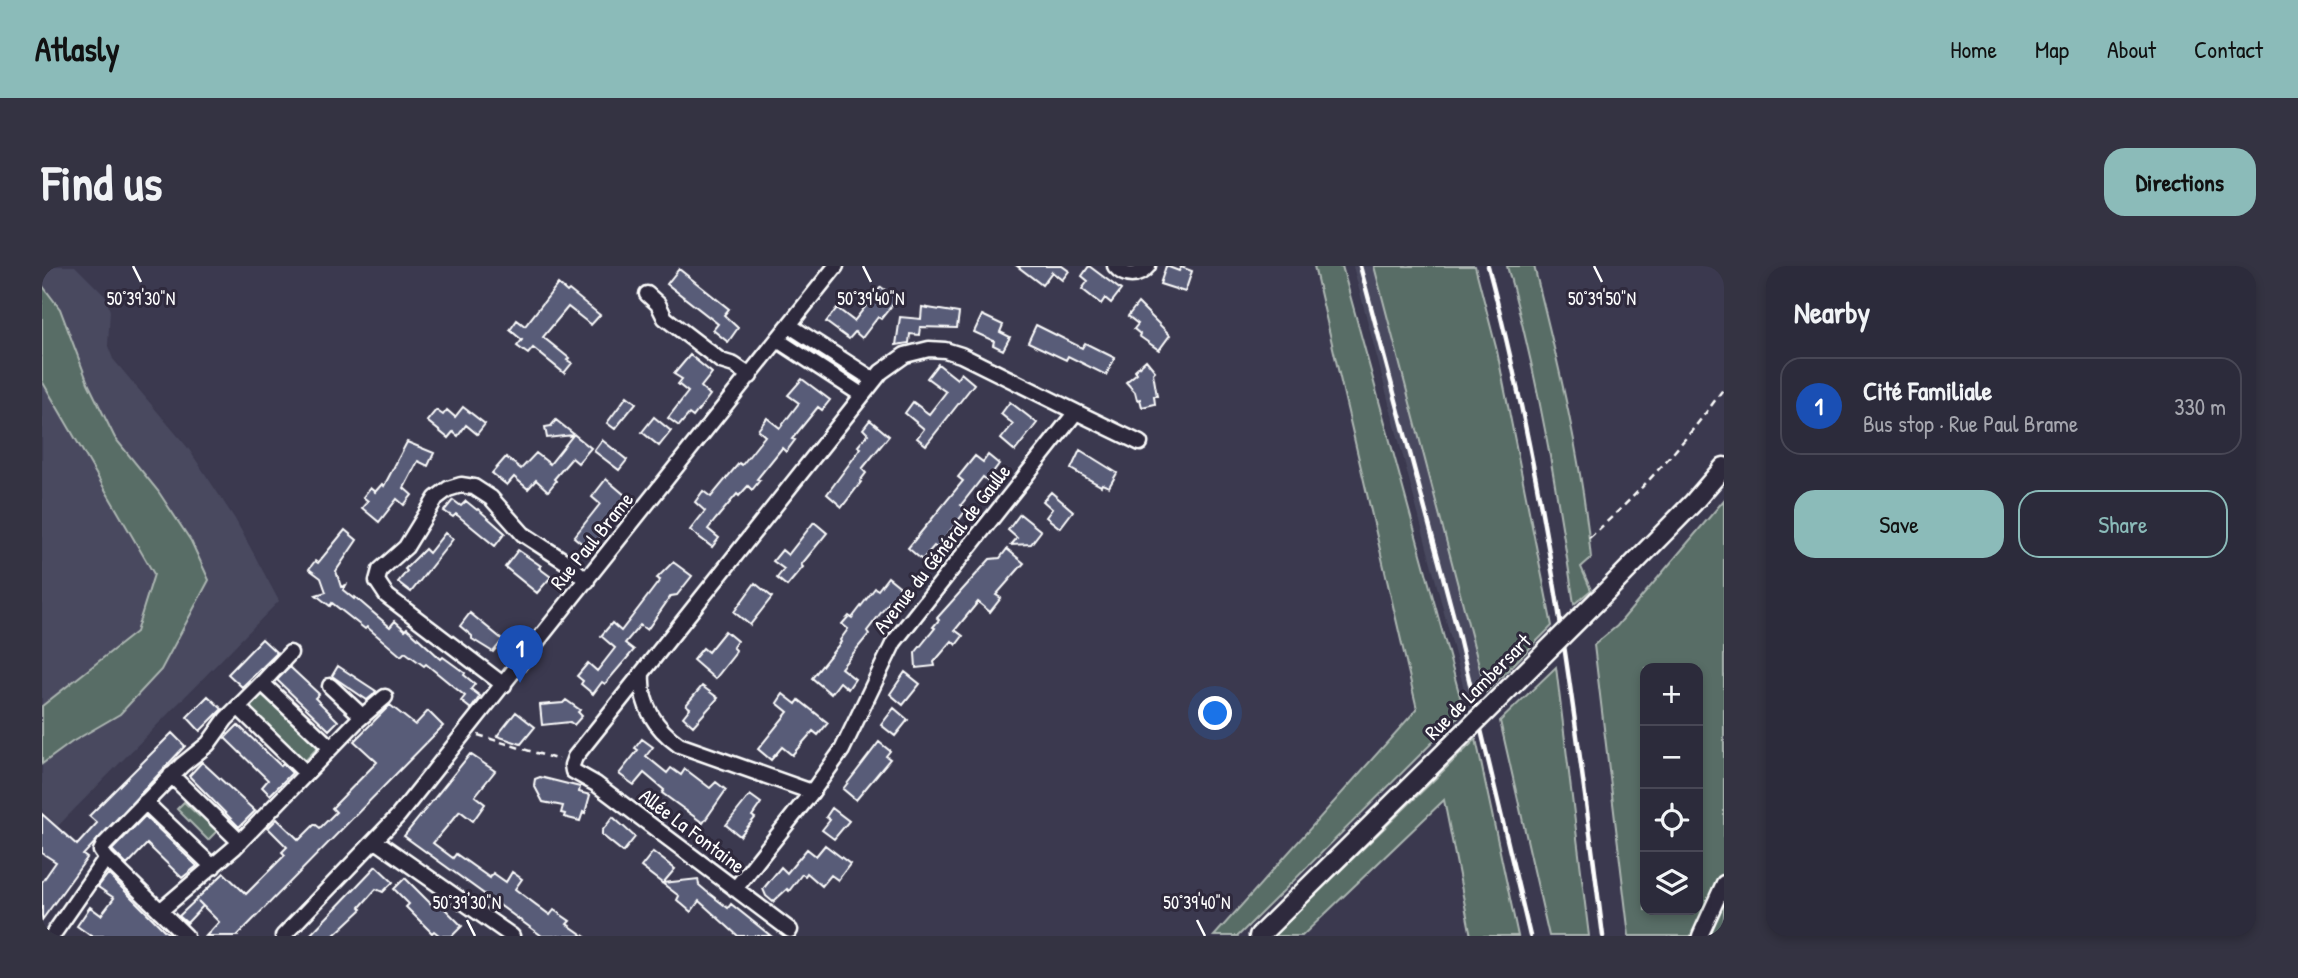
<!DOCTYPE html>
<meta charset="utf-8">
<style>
:root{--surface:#2c2b3b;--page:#343342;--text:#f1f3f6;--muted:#a6a7af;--line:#484755;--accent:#8bbbb9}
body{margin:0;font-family:"Patrick Hand",sans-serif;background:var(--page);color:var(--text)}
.controls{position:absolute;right:21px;bottom:21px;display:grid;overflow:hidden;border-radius:14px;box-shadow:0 4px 10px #0003}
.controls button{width:63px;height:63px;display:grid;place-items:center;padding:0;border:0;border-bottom:2px solid var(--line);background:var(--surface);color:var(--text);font:35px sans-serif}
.you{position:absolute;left:1174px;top:448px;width:24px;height:24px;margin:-18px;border:5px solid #fff;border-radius:50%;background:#1a73e8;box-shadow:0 0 0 10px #1a73e833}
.badge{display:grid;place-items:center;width:46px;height:46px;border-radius:50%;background:var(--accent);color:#fff;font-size:23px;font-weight:700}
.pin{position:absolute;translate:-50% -58px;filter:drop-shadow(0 2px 4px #0008)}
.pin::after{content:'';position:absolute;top:37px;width:24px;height:21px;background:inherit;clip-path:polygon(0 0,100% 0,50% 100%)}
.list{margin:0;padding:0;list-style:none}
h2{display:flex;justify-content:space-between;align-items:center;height:91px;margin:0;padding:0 28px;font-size:30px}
h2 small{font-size:23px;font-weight:400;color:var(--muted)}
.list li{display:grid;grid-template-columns:46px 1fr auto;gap:21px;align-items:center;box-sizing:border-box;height:98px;margin:0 14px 14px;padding:0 14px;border:2px solid var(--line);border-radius:21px}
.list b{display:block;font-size:26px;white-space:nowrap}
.list p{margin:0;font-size:23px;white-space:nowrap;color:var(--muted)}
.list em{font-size:23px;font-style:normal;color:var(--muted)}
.actions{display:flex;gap:14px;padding:21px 28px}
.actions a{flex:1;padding:16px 0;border:2px solid var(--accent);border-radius:21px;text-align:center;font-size:24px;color:var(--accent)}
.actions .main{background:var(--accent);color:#111}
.icon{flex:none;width:38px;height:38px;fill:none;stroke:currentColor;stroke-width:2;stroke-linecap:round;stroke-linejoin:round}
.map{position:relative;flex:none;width:1682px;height:670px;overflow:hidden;border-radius:21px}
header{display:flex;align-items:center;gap:42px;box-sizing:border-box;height:98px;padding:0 35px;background:var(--accent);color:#111}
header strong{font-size:33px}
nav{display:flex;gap:38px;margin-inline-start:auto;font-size:24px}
.intro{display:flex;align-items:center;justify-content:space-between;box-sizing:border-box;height:168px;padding:0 42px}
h1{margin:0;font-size:49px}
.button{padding:18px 32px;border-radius:21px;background:var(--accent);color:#111;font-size:24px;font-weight:700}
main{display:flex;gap:42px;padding:0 42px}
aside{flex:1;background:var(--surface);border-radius:21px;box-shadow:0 4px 10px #0003}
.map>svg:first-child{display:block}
.built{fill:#48485e}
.green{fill:#596d66;stroke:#acb6b2;stroke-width:2;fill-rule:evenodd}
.building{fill:#585c78;stroke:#fff;stroke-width:2}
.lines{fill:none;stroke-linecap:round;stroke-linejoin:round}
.minor-casing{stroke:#fff;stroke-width:19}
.major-casing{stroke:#fff;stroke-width:23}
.path{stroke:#fff;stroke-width:2.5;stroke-dasharray:7 5;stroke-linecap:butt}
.minor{stroke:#2f2a3d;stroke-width:14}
.major{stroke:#2f2a3d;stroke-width:18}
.rail{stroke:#fff;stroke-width:4.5}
.major-bridge-casing{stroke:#fff;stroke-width:23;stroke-linecap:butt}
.major-bridge{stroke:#2f2a3d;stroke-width:18}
.ticks{fill:none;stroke:#fff;stroke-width:2.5}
.labels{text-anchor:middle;stroke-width:6;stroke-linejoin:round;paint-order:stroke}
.street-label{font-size:21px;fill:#fff;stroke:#2f2a3d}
.ticks-label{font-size:18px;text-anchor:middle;fill:#fff;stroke:#2f2a3d;stroke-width:6;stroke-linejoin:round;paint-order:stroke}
</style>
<header>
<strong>Atlasly</strong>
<nav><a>Home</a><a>Map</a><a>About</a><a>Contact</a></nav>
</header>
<div class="intro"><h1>Find us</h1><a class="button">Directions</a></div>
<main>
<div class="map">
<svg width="1682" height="670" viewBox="0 0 1682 670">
<rect width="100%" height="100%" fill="#3b394f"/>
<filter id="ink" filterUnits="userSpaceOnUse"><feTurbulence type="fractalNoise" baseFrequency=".0143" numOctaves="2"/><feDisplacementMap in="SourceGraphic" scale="14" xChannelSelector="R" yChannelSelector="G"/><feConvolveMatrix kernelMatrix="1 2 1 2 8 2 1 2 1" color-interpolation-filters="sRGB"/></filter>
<g filter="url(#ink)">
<!-- built -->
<path class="built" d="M0 0H33L64 31 68 45 66 80 71 93 146 182 193 253 237 335 16 560 0 545Z
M1311 0H1332L1426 355 1444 426 1427 442Z"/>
<!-- green -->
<path class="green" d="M1272 0H1300L1422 445 1196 670H1172L1375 443Z
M1332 0H1433L1455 85 1510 360 1444 426Z
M1465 0H1492C1516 96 1540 193 1549 292L1539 301 1549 324 1532 338C1515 224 1496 111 1465 0Z
M0 19 18 43 46 117 73 172 116 225 149 275 167 314 119 404 78 448 30 476 0 498V440L94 366 112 308 0 115Z
M1682 234V670H1587L1552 379 1575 360ZM1603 402H1656V644H1603Z
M1514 401 1547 670H1507L1458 455Z
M219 426 225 427 279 478 261 497 209 446 210 434Z
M1434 473 1476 670H1429L1402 534 1260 670H1231Z
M147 531 178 562 166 574 135 543 142 536 158 551 143 535Z"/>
<!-- building -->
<path class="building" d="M975 0H1020L1027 5 1020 14 1010 6 1000 19Z
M1047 0 1079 24 1069 37 1063 32 1059 38 1040 23 1046 15 1040 10Z
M1124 0 1137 5 1139 1 1150 5 1143 26 1118 18Z
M637 3 687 43 682 49 696 62 686 76 671 64 676 58 625 18Z
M516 18 525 26 527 24 558 49 549 59 526 41 501 71 527 92 525 94 530 97 522 107 491 82 486 88 475 80 480 74 468 64 475 54 483 60Z
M839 21 855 33 839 53 836 51 820 72 813 66 807 73 784 56 795 42 812 55Z
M1096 37 1128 69 1117 84 1097 70 1098 68 1092 63 1096 58 1086 50Z
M880 41 917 47 915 62 878 61 877 69 868 68 867 77 854 79 858 51 879 53Z
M940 49 961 59 958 66 968 71 961 84 951 79 952 75 932 66Z
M994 59 1040 82 1043 77 1073 92 1064 109 1026 90 1024 94 986 76Z
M648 89 670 107 659 121 668 129 651 151 647 148 637 160 626 152 646 126 636 118 640 113 632 108Z
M1104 94 1113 105 1111 107 1115 130H1112L1113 138 1100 141 1098 133 1095 134 1093 126 1084 116 1095 107 1093 104Z
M896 98 915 113 919 107 932 118 884 179 875 172 882 163 863 147 871 136 887 148 904 126 885 112Z
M760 113 788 134 780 144 776 141 750 173 753 174 744 186 740 182 715 213 718 214 710 224 706 220 697 230 695 228 674 253 666 263 677 272 670 281 648 264 663 245 653 236 661 225 669 231 697 197 700 199 723 170 716 164 725 152 738 162 757 137 746 129Z
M585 130 594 137 573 163 565 157Z
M968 136 995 157 973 185 959 173 971 158 959 148Z
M421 141 443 158 435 168 424 159 416 170 411 166 406 172 385 155 394 144 401 149 405 144 413 151Z
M612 151 629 165 617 180 600 166Z
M514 154 549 182 536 197 530 192 512 213 514 215 506 225 494 214 486 223 472 211 465 219 450 207 464 191 479 203 494 187 508 198 531 169 505 172 503 161 509 160Z
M828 154 847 170 820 203 824 207 818 215 819 216 800 241 785 228 819 182 816 180 826 168 821 163Z
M560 174 585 194 577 204 552 185Z
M365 176 392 187 386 200 376 195 362 222 370 229 362 239 355 233 337 256 320 242 326 235 321 231 328 222 333 226 340 218 342 220Z
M1038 184 1075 207 1067 221 1060 218 1059 220 1029 203Z
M946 189 957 198 945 214 941 211 919 239 925 243 895 282 892 280 880 294 866 282 921 215 916 211 933 190 941 196Z
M564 213 584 230 570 249 573 252 548 284 532 271 558 238 550 231Z
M1009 226 1031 245 1018 262 1004 251 1010 243 1001 235Z
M411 234 419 240 424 235 435 244 436 243 463 267 453 280 414 248 411 251 402 245Z
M978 248 999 265 989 278 969 279 975 272 966 264Z
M772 256 785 267 759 299 761 301 745 320 735 312 742 303 731 295 740 284 746 289Z
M303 264 315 274 294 305 299 321 304 319 301 324 312 333 313 331 348 361 353 355 363 364 365 362 399 393 401 391 423 407 422 409 433 418 429 423 438 430 429 443 419 435 423 430 384 398 382 400 363 386 359 390 325 361 323 363 290 337 288 340 274 329 284 326 279 312 267 303 273 295 276 297Z
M403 267 411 273 369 326 356 316 365 305 363 303 383 283 387 287Z
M965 283 982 297 954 329 959 332 948 346 936 336 913 364 921 370 914 379 910 375 892 396 893 400 874 402 873 387 893 362 891 361 897 354 895 352 948 293 958 292Z
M476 284 499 300 497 302 509 311 495 327 463 301Z
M631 296 650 310 635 329 629 330 605 364 598 359 583 377 592 384 563 418 560 416 551 428 539 418 541 415 535 410 546 397 555 405 573 382 559 370 570 357 579 365 618 314 615 312Z
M846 311 862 324 851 337 848 335 825 365 827 368 799 402 813 413 806 423 798 416 789 428 770 412 799 376 798 374 806 363 800 358 807 350 810 352 833 322 836 324Z
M713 317 730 331 708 359 692 346Z
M428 347 461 374 451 386 430 373V370L418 360Z
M683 365 695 375 691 381 694 384 692 389 673 413 651 394 661 382 666 386Z
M220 373 235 387 200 421 186 408Z
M296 400 334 425 331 429 325 434 290 410Z
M248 401 277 428 273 432 296 455 287 464 235 414Z
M863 406 878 418 861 439 848 428Z
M660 420 676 432 651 460 641 451 648 442 644 439Z
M741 428 754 438 757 434 786 457 776 469 771 465 750 489 740 481 729 494 716 483 746 446 735 437Z
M166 430 180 443 158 465 145 451Z
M524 434 538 444 536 446 540 450 532 459 528 456 500 459 498 439 521 437Z
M348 439 373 459 386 445 401 460 195 670H164L177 656 156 635 161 640 145 657 137 650 182 607 204 628 243 589 240 586 245 581 226 562 235 553 257 574 273 558 278 562 294 546 290 542 335 496 312 475Z
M852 442 866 454 853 470 839 459Z
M474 446 493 461 479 478 455 470Z
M196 459 239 500 241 498 250 507 228 529 220 521 226 514 183 472Z
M130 467 143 480 41 589 45 592 0 654V616L14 596 0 587V548L35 579 55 557 47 550Z
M600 473 611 481 604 490 625 507 629 502 639 509 643 503 668 522 674 516 684 524 661 557 620 527 622 524 602 507 592 519 577 508 596 484 593 482Z
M837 476 848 485 844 490 848 493 814 534 801 523Z
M428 488 453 505 433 530 443 538 431 555 418 545 391 577 411 592 414 588 448 612 451 607 464 616 470 606 480 613 473 623 508 649 512 644 528 655 525 658 542 670H500L362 570Z
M160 496 213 545 197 561 147 510Z
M498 511 538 521 537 526 548 529 543 547 541 546 538 555 522 551 523 548 519 547 521 540 501 536 492 519 493 513Z
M708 529 719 537 710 550 713 552 698 570 684 559Z
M790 542 807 555 792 573 780 564 788 554 784 551Z
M103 550 155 600 140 612 105 578 85 599 70 584Z
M571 551 593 571 581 586 560 569V565Z
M783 579 808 598 796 614 789 609 780 620 765 607 763 610 760 608 747 625 745 623 731 636 724 630 721 623 739 601 745 607 765 583 774 590Z
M611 586 633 603 621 617 656 613 657 619 664 625 686 642 689 638 729 670H696L657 635 649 646 635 634 637 630 599 601Z
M334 600 351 616 341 626 334 623 318 641 320 643 291 670H267Z
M66 608 123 665 130 670H49L35 660 48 641 59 649 72 632 56 621Z
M363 612 392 641 396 636 420 660 410 670H398L392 665 390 667 364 641 367 638 352 623Z"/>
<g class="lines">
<!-- minor casing -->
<g class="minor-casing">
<path id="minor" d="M1073 0C1083 12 1096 12 1106 0
M605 28 616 38 623 52 679 95 692 99 708 110
M748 60 832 114
M737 75 820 129
M887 83 903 84 919 89 1034 146 852 376 800 484 770 526 637 479C612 461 598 437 600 407L839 106 863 89Z
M1034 146 1098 177
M600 407 533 491 530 499 531 505 554 518 748 664
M220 417 248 387
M462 419 345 330 335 315 338 304 364 281 394 232 406 223 419 219 432 221 449 232 481 268 524 296 545 315
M288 420 320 450
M196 441 264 507
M129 509 198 576
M103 536 171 601
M334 575 470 670
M693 623 770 526
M118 645 193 581 316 454 343 431
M10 670 64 592
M144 670 64 592 59 585 62 579 140 499 166 478 184 453 220 417 289 482
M241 670 356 550 794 0
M1658 670 1682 617"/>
</g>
<!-- major casing -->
<g class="major-casing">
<path id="major" d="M1557 333 1651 237 1682 201
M1217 670 1408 481"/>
</g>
<!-- path -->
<path class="path" d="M1547 272C1597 228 1644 176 1682 122
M436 469 517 494"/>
<!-- minor -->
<use href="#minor" class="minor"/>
<!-- major -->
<use href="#major" class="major"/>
<!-- rail -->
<path class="rail" d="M1318 0 1415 363 1488 670
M1446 0C1504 220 1533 444 1561 670"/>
<!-- major-bridge casing -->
<g class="major-bridge-casing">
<path id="major-bridge" d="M1408 481 1557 333"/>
</g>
<!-- major-bridge -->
<use href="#major-bridge" class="major-bridge"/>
</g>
</g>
<!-- ticks -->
<path class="ticks" d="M91 0 99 16M821 0 829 16M1552 0 1560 16M425 654 433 670M1155 654 1163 670"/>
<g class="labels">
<!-- street labels -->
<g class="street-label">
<text transform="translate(550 275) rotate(-51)" y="7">Rue Paul Brame</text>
<text transform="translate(900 283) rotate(-52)" y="7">Avenue du Général de Gaulle</text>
<text transform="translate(1436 421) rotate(-45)" y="7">Rue de Lambersart</text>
<text transform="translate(650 565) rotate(37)" y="7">Allée La Fontaine</text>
</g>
</g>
<g class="ticks-label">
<text x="99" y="39">50°39'30"N</text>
<text x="829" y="39">50°39'40"N</text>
<text x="1560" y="39">50°39'50"N</text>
<text x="425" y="643">50°39'30"N</text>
<text x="1155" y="643">50°39'40"N</text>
</g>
</svg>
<div class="controls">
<button>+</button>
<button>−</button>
<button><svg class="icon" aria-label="locate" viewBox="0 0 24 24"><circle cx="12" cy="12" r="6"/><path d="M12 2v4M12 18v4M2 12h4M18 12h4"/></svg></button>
<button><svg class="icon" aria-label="layers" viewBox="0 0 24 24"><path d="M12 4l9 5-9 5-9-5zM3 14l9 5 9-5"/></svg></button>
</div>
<div class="you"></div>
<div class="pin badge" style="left:478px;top:417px;background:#1a4fb4">1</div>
</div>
<aside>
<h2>Nearby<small></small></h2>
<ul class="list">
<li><span class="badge" style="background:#1a4fb4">1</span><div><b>Cité Familiale</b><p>Bus stop · Rue Paul Brame</p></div><em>330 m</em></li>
</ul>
<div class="actions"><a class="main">Save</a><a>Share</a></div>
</aside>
</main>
